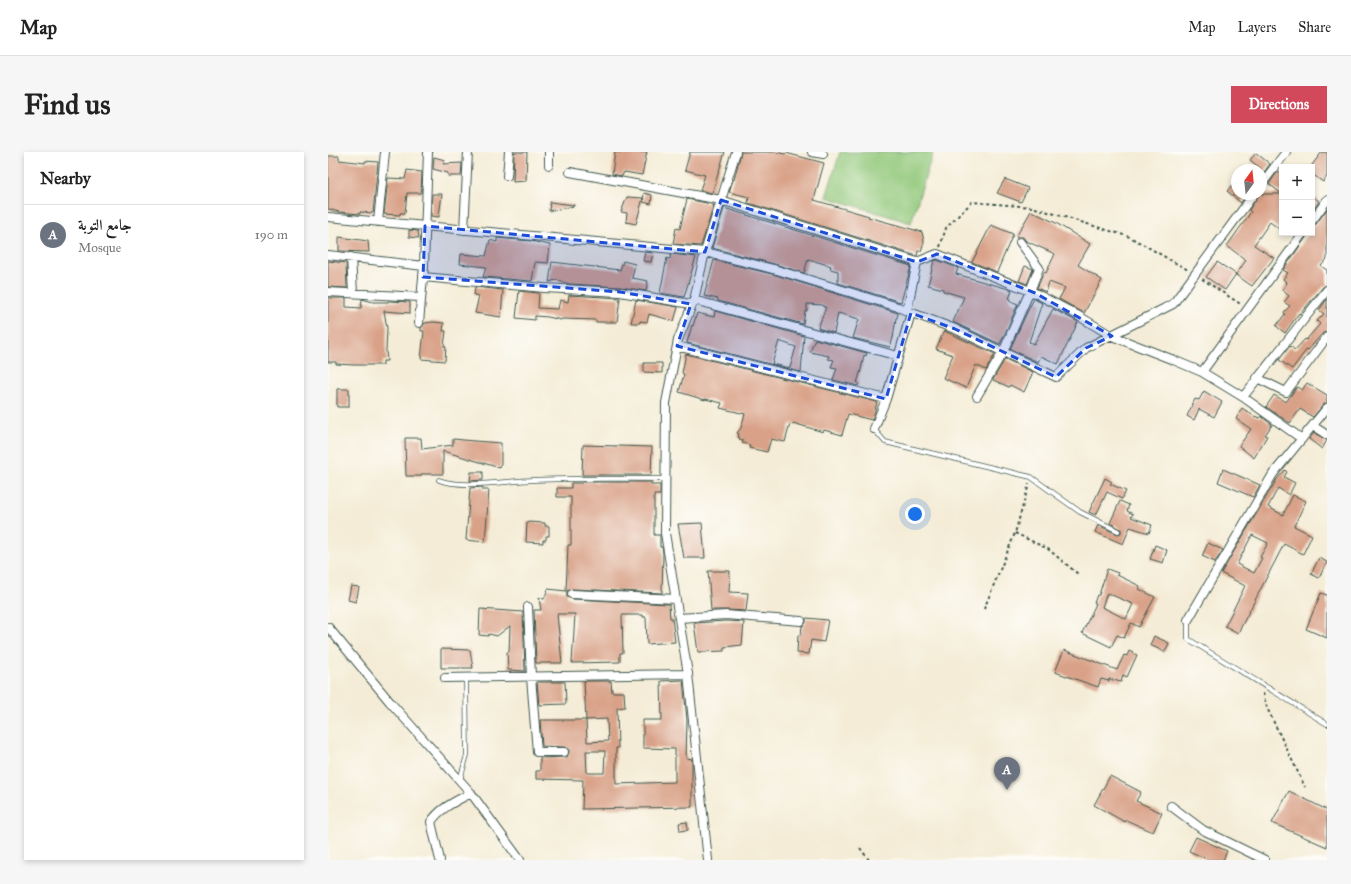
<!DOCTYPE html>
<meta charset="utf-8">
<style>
:root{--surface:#fff;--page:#f6f6f6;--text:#222;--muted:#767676;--line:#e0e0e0;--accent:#d1495b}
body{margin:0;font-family:"IM FELL Great Primer",Amiri,serif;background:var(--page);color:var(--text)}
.controls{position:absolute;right:12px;top:12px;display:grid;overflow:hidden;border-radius:0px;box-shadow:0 2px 6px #0003}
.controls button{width:36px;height:36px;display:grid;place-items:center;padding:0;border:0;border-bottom:1px solid var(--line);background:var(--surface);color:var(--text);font:20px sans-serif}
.compass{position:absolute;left:903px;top:12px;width:36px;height:36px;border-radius:50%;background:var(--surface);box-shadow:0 2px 6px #0003;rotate:15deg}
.you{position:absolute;left:587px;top:362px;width:14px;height:14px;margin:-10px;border:3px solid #fff;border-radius:50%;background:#1a73e8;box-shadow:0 0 0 6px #1a73e833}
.badge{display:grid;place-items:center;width:26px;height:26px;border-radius:50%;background:var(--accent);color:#fff;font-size:13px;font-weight:700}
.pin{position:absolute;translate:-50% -33px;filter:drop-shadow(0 1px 2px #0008)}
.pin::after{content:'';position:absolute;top:21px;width:14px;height:12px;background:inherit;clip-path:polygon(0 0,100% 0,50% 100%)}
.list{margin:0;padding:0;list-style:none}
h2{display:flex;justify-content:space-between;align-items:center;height:52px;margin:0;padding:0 16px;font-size:17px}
h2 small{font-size:13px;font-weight:400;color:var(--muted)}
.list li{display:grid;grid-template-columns:26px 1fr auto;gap:12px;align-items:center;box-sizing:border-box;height:60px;padding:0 16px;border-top:1px solid var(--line)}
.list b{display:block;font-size:15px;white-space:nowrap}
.list p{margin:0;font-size:13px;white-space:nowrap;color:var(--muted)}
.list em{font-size:13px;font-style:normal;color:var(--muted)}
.map{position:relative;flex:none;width:999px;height:708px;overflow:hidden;border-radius:0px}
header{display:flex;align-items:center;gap:24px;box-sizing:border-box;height:56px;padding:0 20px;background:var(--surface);border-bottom:1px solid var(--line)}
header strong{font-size:19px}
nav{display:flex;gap:22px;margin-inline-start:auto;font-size:14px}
.intro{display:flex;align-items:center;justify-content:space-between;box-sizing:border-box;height:96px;padding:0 24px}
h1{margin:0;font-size:28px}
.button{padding:10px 18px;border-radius:0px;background:var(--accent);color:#fff;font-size:14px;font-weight:700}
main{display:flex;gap:24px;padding:0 24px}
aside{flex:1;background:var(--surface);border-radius:0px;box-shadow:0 2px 6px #0003}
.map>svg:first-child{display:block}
.green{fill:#92c87a;stroke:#588257}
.building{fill:#d9a288;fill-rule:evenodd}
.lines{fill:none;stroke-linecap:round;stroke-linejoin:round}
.service-casing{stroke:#3f574c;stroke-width:5.5}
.minor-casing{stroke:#3f574c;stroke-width:10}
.path{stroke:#3f574c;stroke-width:2;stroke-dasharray:3 3;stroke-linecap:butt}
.service{stroke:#fff;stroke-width:4}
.minor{stroke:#fff;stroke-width:8}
.marked{fill:#1d4ed8;fill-opacity:0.2;stroke:#1d4ed8;stroke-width:3;stroke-dasharray:8 5;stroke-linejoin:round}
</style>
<header>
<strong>Map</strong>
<nav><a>Map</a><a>Layers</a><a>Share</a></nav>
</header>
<div class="intro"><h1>Find us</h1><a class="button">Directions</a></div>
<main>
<aside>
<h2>Nearby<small></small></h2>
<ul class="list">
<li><span class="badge" style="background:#6b7280">A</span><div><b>جامع التوبة</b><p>Mosque</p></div><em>190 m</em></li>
</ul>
</aside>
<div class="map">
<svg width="999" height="708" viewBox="0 0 999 708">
<rect width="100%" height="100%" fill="#fdfcf7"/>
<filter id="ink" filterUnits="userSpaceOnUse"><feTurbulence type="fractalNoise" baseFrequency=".025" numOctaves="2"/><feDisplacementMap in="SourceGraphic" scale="8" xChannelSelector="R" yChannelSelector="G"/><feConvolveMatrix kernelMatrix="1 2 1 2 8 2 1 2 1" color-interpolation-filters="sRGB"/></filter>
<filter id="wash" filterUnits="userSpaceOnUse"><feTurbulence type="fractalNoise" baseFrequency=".012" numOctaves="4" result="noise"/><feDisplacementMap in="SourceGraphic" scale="16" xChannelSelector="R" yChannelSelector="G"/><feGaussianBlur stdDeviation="0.9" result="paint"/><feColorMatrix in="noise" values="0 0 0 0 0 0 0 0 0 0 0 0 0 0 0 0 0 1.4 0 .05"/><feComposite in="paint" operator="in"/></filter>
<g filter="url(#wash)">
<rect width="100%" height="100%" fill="#f4ecd6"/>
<!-- green -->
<path class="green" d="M512 0H605L583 71 498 45Z"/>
<g id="blocks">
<!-- building -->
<path class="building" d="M186 0H199L198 29 185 30Z
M287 0H319L314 23 296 20 294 24 284 22Z
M362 0H397L384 41 372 38 377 23 357 18Z
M413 0H447L457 2 458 1 496 11 486 48 541 64 540 65 594 80 596 90 593 99H590L589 104 420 51 421 45 401 40 405 28H406Z
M994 0H999V24L995 30 984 22V13Z
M928 1 942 12 933 24V17L922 8Z
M0 4H11V8L37 11V9L50 10 45 61 32 60V62L11 60 0 57Z
M106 5 117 8 115 12 134 11 133 24H120V21L105 17Z
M79 18 94 20 93 41H79L77 61H72V63L56 62 60 26 77 27Z
M950 19 954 22V42L941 32Z
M677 27 700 36 693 50 669 41Z
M909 28V42H919L913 51 899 39Z
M316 41 324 43 323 52 315 50Z
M104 42H114L111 65 103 64Z
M931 42H954V79L942 70 926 93 946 106 924 134 908 123 918 108 899 94 923 60 921 58Z
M984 44 991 49 984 60Z
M299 45 315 46 308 72 298 70 299 61 293 60Z
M359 47 383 52V53H386L373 94 345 92 348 76 352 77Z
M222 50 246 53V54L221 59Z
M396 56 583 114 573 150 510 131V119L502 117 503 114 480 107 476 121 450 113 384 96Z
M999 57V107L993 114 999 118V133L995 135 972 162 971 161 957 181 948 174 957 162 956 160 962 154 956 150 961 144 954 138 959 131 955 127 960 121 955 118 979 84 980 81H984V74L988 72Z
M703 59 728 71 762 92 750 113 774 128 756 161 731 147 737 136 721 130 718 140 709 136 715 122 716 120 718 121 727 102 698 89 695 85H688Z
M663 73 685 82 669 120 644 110Z
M81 78 90 79 91 86 81 85Z
M11 85 40 89 41 100 11 99Z
M169 86 203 89 222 93 220 111 207 110 204 129 155 125 158 115 132 112 133 102 158 104 162 88 169 90Z
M317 100 325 101 323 110 315 109Z
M343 102 368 105 356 145 332 141 339 106 342 107Z
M386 108 448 123 570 161 569 166H568L565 186 562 195 525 186 531 167 510 161 506 181 490 176 498 155H495V153L479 152V159H477L475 172 390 149V147L376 144Z
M609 108 630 116 628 122 684 138 681 147H683L682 149 690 152 672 192 625 170 636 145 615 139V137L600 133 606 109Z
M0 109 18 111 19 136 0 135Z
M295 109 307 112 304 126 320 129 318 139 292 135 241 132 228 128 221 130 224 110 292 118Z
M889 110 908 122 897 138 878 125Z
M697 114 705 117 699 132 691 129Z
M147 135 175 138 173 165 147 161 151 144 146 143Z
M191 139 211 141 210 156 230 157 232 148 240 150 241 143 292 146 289 170H268V168L234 167 233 168 220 165 207 164V168L188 166Z
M0 146H18V155L33 156 34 147 45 150H60V149L82 150V161L56 159 59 176 58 199 59 209H55V213H26L8 212V210H0Z
M706 147 714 151 701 190 706 192 725 157 750 170 730 212 713 204 710 210 682 197 701 156Z
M999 147V180L995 181 980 198 979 197 964 217 951 208 962 194 967 198 977 187 978 188 992 172 989 169 996 162 991 158Z
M308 148 350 155 346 169 321 162 319 170 312 169V171H303Z
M387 159 476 184 473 220 359 191 364 173 365 174 369 161 386 165ZM451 189 468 195 462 216 444 212Z
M105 170 116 171 115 179H118L116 194 118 195 117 209 93 207 96 179H93V176L97 171Z
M616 179 667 202 658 218 648 213 638 236 615 226 625 203 608 197Z
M487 187 539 201 538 204 536 203 533 218 529 231H531L530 234 505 228 509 216 503 215 506 208 500 207 501 204 482 200Z
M358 202 549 250 546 262 544 268 520 262 514 283 496 278 495 280 465 271V273L462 272 457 290 443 287 439 300 421 296 422 293 414 291 415 288 411 287 412 286 410 285 411 282 409 281 413 276 417 262 392 256 394 251 377 247V248L351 240 356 222 354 221Z
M677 207 705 220 696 240 682 233 681 235 665 228Z
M316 211H334V221L316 220Z
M979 231 999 243V251L995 253 985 265 972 257 962 271 938 255 946 243 958 250 969 235 974 238Z
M9 237H21V255H9Z
M876 239 894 250 886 265 871 257 866 268 859 264 867 247 871 248Z
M914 256 926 264 932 266 933 264 944 273 937 283 939 284 926 306 911 294 923 277 908 267Z
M986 281 999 288 994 297 981 287Z
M77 286H93L94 297 125 293V287L146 289 173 291V312L172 316 115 299V322H93V324H78Z
M255 293 324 295 323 323H254Z
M895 317 932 333 925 345 890 330Z
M957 318 959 320 956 325 967 331 961 343 950 336 940 355 955 363 965 343 978 349 966 374 984 383 975 402 956 392 910 481 897 474 917 434 893 421 949 327ZM924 383 940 391 932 405 934 406 926 421 909 412Z
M143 320H155V328L142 329Z
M777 326 784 330 782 332 798 339 794 347 779 340 768 363 761 360Z
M255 330H323V333H332V343H326V383H332V395H334L335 401 334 441 244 437 239 439V445L244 447 341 452 342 466H344L347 490 319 492 318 465H315V463H294L295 501H292V510L244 511 247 462H229L234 511H208L206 458H213L211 446 216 447 220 437 238 439 240 393H243V345H229V336H243V331H254Z
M155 335V338H161L157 390 138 388 142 336Z
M792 349 801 353 799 359 805 362 803 365 824 373 821 381 802 375 795 392 767 380 770 373 789 382 793 381V377L782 371Z
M199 370 217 371V374H221V384H218V388H215V391L198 390Z
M374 371 377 406H356L350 372Z
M880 391 895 398 887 410 874 404Z
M827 393 839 398 835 411 822 407Z
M991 406 999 410 991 426 983 422Z
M779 417 790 421 789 423 812 434 811 437 827 445 811 475 803 471 796 486 789 483 783 495 754 481 767 454 768 451H766L769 443H771ZM779 441 805 452 798 467 774 455Z
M380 419H402L401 440 420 441 418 459 398 458H383Z
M23 434 31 435 28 450 20 448Z
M993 441 999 443V486L978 477Z
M152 457 195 460 197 519 180 518 179 500H181L182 474 169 484 161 482 160 484 151 483Z
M478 466 500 468 496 490 483 488 481 502 469 501 470 483H473L474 474 477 472 478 470Z
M398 469 416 470 414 493 396 495V499L370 500 366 471Z
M826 484 841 491 837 500 822 493Z
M113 497 142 498 145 516H113Z
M736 498 789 518 796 503 799 504 801 499 809 503 799 525 795 523 793 530 781 527V529L773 527 770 535 727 520Z
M355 528 359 568 358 606 364 607V655L254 657 255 628 208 627V619H212V606L236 605H239L241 600V597L236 595 214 594 212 568H258L256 529H283L284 540H296L297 555 289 556 290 596H288V632L347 630V597L315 596V568H334L333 529ZM279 567 280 589 259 590 258 568ZM258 599H277L276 621H259Z
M209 530H237L238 552 211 553Z
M782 624 813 640 808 649 834 661 825 680 798 668 797 670 766 653Z
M961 639 999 658V695L944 671Z
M359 670 360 678 352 679 351 671Z
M868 685 899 699 895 708H881L861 699Z"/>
</g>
</g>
<g filter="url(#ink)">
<use href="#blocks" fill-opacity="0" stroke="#3f574c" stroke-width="1"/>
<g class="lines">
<!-- service casing -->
<g class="service-casing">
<path id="service" d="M546 277 557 290 703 325 752 360 790 379
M111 328C134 337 179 329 205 328 249 326 293 327 337 327
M860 468V487L999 572
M132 628 139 603 138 526"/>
</g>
<!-- minor casing -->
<g class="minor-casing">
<path id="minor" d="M484 0 495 2
M221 13V0
M242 20 393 48 589 110 609 102 707 141 749 163 784 184 843 207 874 220 915 245 974 287
M179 24 181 0
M933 33 958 0
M0 65 377 100 449 118 570 155 579 159 589 110
M984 69 999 48
M50 70 57 0
M136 78 140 0
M0 103 96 114
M23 105 25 141
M95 125 216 136 292 140 363 152
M0 140 92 145
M366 148 570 204
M579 159 627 177 728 225 758 196 845 152 926 42
M91 171 96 114 100 0
M349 194 558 247
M874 220 975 81
M929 226 958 240 999 185
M649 244 675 200 702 139 711 116 692 90
M915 245 999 138
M985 274 999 283
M546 277 558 247 583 161
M244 442 348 447
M200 455 203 525 209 600H236
M351 466 398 463 473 469
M860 468 945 322 999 256
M0 475 62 550 143 641 192 708
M117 526 360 522
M843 654 875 678 937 708
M112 708 103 670C112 656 128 649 143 641
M380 708 360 522 337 381 338 251 350 188 366 148 377 100 408 0"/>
</g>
<!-- path -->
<path class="path" d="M612 95 618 76 644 50 704 55 802 85 860 118
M874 127 914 153
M687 381 720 397 750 422
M656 457 687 381 701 332
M935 541 939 556 977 635
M532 696 541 708"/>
<!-- service -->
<use href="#service" class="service"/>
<!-- minor -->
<use href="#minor" class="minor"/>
</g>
</g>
<!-- marked area -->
<path class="marked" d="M393 48 589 110 609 102 707 141 784 184 758 196 728 225 627 177 583 161 558 247 349 194 363 152 292 140 95 125 97 74 377 100Z"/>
</svg>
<div class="controls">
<button>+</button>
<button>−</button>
</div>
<svg class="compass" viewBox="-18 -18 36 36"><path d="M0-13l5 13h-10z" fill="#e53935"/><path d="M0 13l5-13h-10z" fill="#767676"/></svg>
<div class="you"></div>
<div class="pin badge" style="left:679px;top:638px;background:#6b7280">A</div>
</div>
</main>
